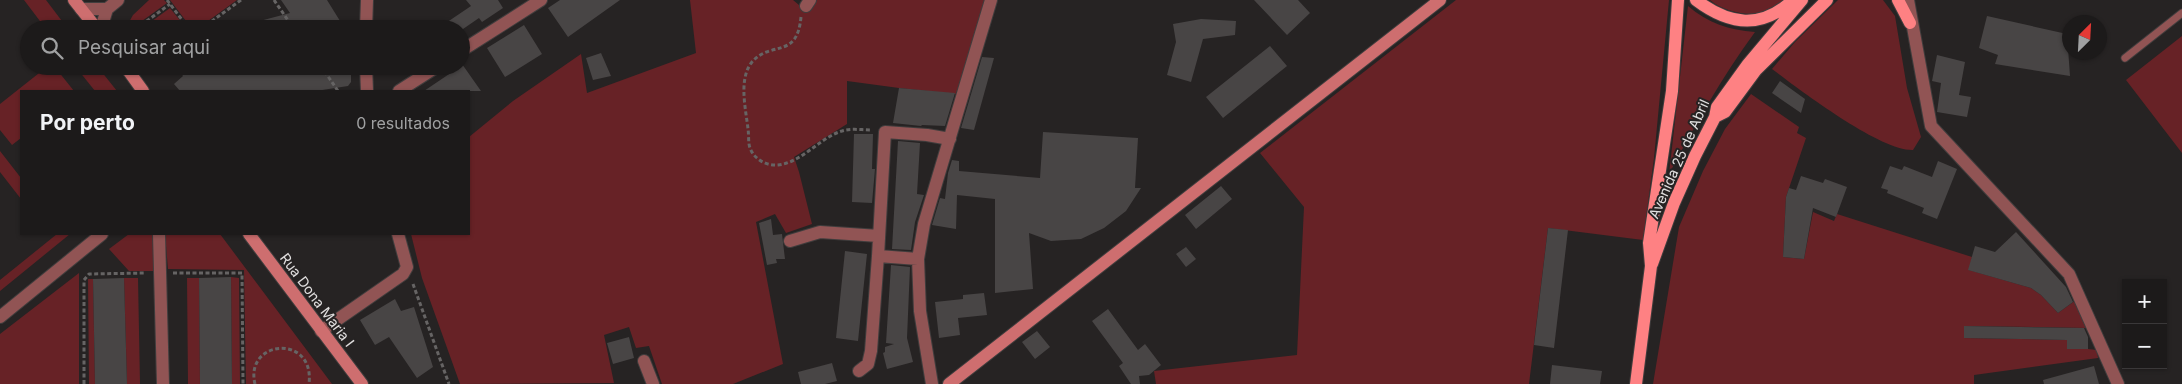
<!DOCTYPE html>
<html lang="pt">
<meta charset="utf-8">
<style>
:root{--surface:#1c1a1a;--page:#252323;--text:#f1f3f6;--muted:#a0a1a2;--line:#3a3839}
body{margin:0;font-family:Inter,sans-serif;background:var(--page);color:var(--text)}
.controls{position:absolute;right:15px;bottom:15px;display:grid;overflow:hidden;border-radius:0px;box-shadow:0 1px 4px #0004}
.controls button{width:45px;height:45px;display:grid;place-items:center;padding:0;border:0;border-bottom:1px solid var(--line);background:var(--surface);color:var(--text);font:25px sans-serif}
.compass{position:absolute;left:2062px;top:15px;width:45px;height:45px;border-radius:50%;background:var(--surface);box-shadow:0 1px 4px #0004;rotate:24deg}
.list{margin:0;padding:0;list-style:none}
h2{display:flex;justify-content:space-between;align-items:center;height:65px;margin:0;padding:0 20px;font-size:21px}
h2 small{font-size:16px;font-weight:400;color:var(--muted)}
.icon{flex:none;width:28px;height:28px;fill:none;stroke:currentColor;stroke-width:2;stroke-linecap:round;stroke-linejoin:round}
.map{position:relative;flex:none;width:2182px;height:384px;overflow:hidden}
.search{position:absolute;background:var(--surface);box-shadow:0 1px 4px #0004;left:20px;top:20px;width:450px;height:55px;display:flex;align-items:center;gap:12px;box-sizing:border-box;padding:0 18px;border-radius:28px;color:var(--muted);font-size:19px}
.panel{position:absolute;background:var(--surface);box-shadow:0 1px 4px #0004;left:20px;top:90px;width:450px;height:145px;border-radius:0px}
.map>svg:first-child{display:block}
.green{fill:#672226}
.building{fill:#484545}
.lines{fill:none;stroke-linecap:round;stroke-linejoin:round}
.service-casing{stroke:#403d3d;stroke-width:9}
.minor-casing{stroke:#403d3d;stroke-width:14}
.secondary-casing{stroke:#403d3d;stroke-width:14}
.primary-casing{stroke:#403d3d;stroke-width:14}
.path{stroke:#666464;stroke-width:3;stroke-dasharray:4 2.5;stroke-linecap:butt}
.service{stroke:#915454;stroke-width:7}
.minor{stroke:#915454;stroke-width:12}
.secondary{stroke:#ce6e6f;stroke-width:12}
.primary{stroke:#fe8183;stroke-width:12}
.labels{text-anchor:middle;stroke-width:4;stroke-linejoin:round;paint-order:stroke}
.street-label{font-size:14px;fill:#e1dfdf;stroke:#262323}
</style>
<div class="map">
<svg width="2182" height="384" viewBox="0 0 2182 384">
<rect width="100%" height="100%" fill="#262323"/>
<!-- green -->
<path class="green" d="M24 0H46L68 29H46Z
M149 0H164L167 3 131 29 128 24 133 15Z
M170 0H237L197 29H192Z
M690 0H793L799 5 815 0H988L956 94 899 88 847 81V124L794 157 799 172 812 224 786 233 775 214 756 222 783 364 733 384H662L649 346 636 348 629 327 604 335 614 383 460 384 422 278 411 234H469V137L513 101 581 54 587 93 696 53Z
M1456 0H1669L1654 158 1643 240 1548 228 1529 384H1156L1154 371 1297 355 1304 207 1260 153Z
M1710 0H1783C1779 4 1773 10 1767 12 1749 17 1724 12 1710 0Z
M1838 0H1883L1895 16 1907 88 1921 137 1913 150C1880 151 1800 90 1772 69L1795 42Z
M1688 6C1708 23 1729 30 1755 32 1722 77 1695 125 1669 174Z
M170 8 187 29H141Z
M2182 36V153L2126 80Z
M48 66H54L74 91H21V138L12 145 0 130V104Z
M75 66H97L117 91H95Z
M1751 94 1799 127 1797 133 1806 138 1786 197 1783 257 1804 259 1813 212 1834 221 1837 214 1972 257 1969 270 2031 288 2041 295 2058 313 2076 300 2088 328 1965 326 1964 338 2067 340 2088 349 2097 350 2098 358 1974 375V384H1653L1679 227 1703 171 1725 129Z
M0 151 21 178V199L0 172Z
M57 234H70L0 291V280Z
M129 234H154V271H129L109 249Z
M165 234H220L332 384H246L244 270 168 269Z
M79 273V384H0V334Z
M231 277 239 278 240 384H232Z
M124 278H138L140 384H127Z
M187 278H199L200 384H188Z
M88 279H93L95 384H89Z"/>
<!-- building -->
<path class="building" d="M281 0H327L345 29H246L245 25 290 13Z
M466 0H498L503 8 482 22 479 18 463 29H437L471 6Z
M560 0H620L568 37 548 8Z
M1254 0H1298L1310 13 1287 35Z
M1987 16 2067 34 2070 76 1995 64 1998 55 1979 48Z
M1201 19 1236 21 1235 35 1203 39 1191 82 1167 75 1176 42 1173 24Z
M524 25 542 54 505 77 487 48Z
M1270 46 1287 66 1223 118 1206 97Z
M601 53 611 76 593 80 586 58Z
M1937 55 1965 62 1959 95 1971 97 1967 117 1937 112 1941 83 1932 81Z
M982 57 994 58 974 130 961 128Z
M462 64 481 91H424L461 66Z
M176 66H351V82L348 86 316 91H180L174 84 183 76Z
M1780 81 1805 99 1801 113 1772 93Z
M899 88 955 93 945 126 922 125 921 126 893 123Z
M1043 132 1138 138 1135 188H1141L1126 211 1104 228 1081 239 1051 241 1029 233 1033 289 995 293V199L957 195 956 229 932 225 940 198 945 199 948 173 952 160 959 161V171L1040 178Z
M854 134H873L872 169H875L872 203 852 202Z
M898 141 920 143 917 194 924 195 915 222 911 250 892 249Z
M1938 161 1957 169 1937 219 1922 213 1924 208 1887 193 1888 190 1881 188 1890 166 1902 170 1904 166 1932 177Z
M1801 176 1823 183 1825 179 1847 187 1836 217 1813 208 1804 259 1783 257 1786 197 1789 188 1796 190Z
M1221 186 1232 199 1196 229 1185 215Z
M771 219 773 235 782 234 785 259H776L777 263 767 265 759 223Z
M1548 228 1568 230 1554 348 1534 345Z
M2016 232 2066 287 2073 302 2058 313 2041 295 2031 288 1968 270 1975 246 1995 252Z
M1186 247 1196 259 1186 267 1176 254Z
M845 251 867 254 858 341 836 338Z
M891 265 910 267 907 338 913 362 887 369 883 353 885 352V347L894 344 886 343Z
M231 277 232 384H200L199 278Z
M124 278 127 384H95L93 279Z
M984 293 987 315 958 318 960 335 939 338 935 302 963 299V295Z
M395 299 401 311 414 307 433 367 417 378 389 337 375 345 360 320Z
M1108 309 1138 350 1145 344 1161 365 1149 375 1139 376 1140 384H1131L1119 366 1123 363 1092 321Z
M1964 326 2084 328 2088 337V349H2067V340L1964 338Z
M1037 331 1050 347 1035 359 1022 342Z
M629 337 634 358 613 364 607 343Z
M832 363 837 381 825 384H801L798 372Z
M1552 365 1602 371 1600 384H1550Z
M2094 366 2099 384H2044L2043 380Z"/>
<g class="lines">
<!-- service casing -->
<g class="service-casing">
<path id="service" d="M2125 58 2182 13"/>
</g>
<!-- minor casing -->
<g class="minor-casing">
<path id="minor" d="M1908 0 1931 126 2069 274 2118 384
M806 6 810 0
M81 9H107
M101 29 107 9 118 0
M366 29 367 0
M461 51 541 0
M366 66 367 91
M399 91 438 66
M159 234 163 384
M790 241 820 232 879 236
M918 259 878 256 885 132 927 135 950 139
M0 317 102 234
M321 331 403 274 407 267 398 234
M644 361 653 384
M859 371 868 364 871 351 878 256
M932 384 920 311 918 259 924 224 991 0"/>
</g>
<!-- secondary casing -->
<g class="secondary-casing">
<path id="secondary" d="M74 0 97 29
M125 66 143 91
M249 234 362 384
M949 384 1440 0"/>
</g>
<!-- primary casing -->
<g class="primary-casing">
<path id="primary" d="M1696 0C1729 25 1761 30 1793 0
M1898 0 1910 23
M1715 117 1725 112 1756 70 1827 0
M1652 264 1674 203 1695 156 1715 117 1717 107 1748 64 1802 0
M1636 384 1651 266 1649 243 1672 91 1678 0"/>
</g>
<!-- path -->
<path class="path" d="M167 0 189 29
M274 0 294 29
M801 17C797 60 771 40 752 62 738 79 746 110 748 129 749 135 748 143 750 148 754 159 766 166 778 165 803 162 819 138 842 131 851 128 862 130 872 130
M136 29 170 4
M201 29 241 0
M321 66 338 91
M173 273H242L243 384
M413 284 449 384
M84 384V280L89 274 146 273
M255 384C244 340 315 333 309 384"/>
<!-- service -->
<use href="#service" class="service"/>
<!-- minor -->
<use href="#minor" class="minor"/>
<!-- secondary -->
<use href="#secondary" class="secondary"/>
<!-- primary -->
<use href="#primary" class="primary"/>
</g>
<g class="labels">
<!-- street labels -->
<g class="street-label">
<text transform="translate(1679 159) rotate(-66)" y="5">Avenida 25 de Abril</text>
<text transform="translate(317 300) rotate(53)" y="5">Rua Dona Maria I</text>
</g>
</g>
</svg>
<div class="controls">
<button>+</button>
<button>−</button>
</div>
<svg class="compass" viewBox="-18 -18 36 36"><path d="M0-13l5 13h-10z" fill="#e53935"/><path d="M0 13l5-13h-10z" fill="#a0a1a2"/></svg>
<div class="search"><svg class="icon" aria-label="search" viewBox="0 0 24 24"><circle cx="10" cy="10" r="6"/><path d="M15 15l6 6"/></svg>Pesquisar aqui</div>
<section class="panel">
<h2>Por perto<small>0 resultados</small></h2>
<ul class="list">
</ul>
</section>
</div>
